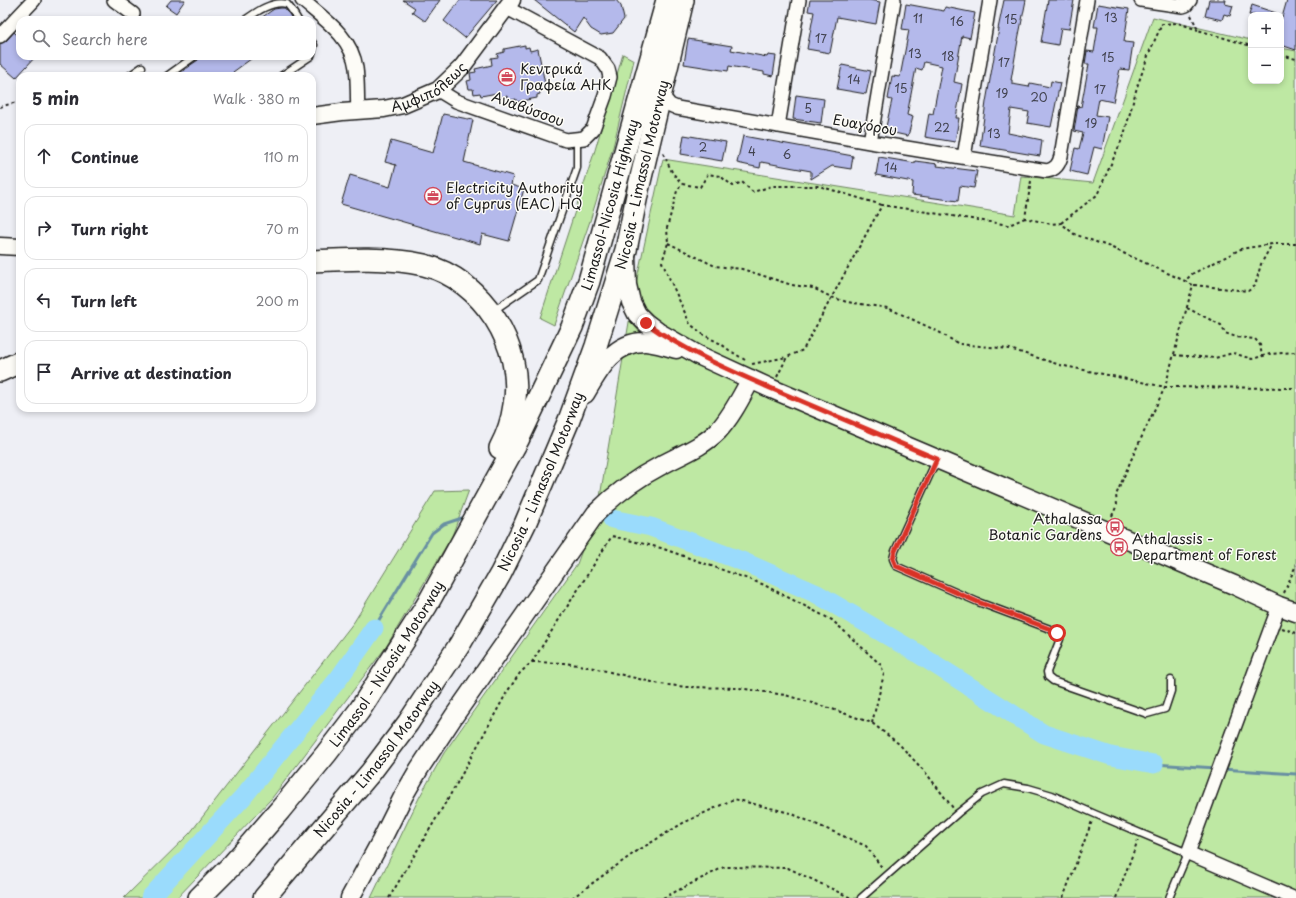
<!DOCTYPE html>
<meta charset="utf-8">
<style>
:root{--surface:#fff;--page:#f2f2f3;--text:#2b2b33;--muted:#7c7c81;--line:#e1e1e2}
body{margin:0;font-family:"Playpen Sans",sans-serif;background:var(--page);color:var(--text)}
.controls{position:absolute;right:12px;top:12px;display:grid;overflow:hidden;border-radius:8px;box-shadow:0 2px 6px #0003}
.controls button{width:36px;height:36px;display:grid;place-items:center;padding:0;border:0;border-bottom:1px solid var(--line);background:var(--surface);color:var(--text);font:20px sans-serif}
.stop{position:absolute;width:12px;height:12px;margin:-9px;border:3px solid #d93025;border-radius:50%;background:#fff}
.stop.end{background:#d93025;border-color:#fff;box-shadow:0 1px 4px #0008}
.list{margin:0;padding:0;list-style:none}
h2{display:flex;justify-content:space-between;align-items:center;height:52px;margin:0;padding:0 16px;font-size:17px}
h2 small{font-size:13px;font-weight:400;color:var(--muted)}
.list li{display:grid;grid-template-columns:26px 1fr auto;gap:12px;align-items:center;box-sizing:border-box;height:64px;margin:0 8px 8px;padding:0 8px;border:1px solid var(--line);border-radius:12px}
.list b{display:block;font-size:15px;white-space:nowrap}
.list em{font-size:13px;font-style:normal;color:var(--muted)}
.icon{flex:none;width:22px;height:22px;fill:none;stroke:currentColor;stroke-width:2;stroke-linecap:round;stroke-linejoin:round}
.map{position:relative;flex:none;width:1296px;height:898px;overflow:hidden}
.search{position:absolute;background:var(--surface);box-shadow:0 2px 6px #0003;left:16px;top:16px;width:300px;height:44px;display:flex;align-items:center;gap:10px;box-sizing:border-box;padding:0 14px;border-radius:12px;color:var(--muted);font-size:15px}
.panel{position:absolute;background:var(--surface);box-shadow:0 2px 6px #0003;left:16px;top:72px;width:300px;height:340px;border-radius:12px}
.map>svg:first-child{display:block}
.green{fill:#bee8a3;stroke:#6d8260}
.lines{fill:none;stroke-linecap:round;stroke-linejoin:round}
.stream{stroke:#688fa2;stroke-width:3}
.river{stroke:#9adbfc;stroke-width:19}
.building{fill:#b4b9eb;stroke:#1c1c1c}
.service-casing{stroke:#1c1c1c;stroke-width:9}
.minor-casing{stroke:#1c1c1c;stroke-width:16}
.tertiary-casing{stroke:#1c1c1c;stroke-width:19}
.secondary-casing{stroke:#1c1c1c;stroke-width:21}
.trunk-casing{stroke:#1c1c1c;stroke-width:24}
.path{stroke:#1c1c1c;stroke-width:2;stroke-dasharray:3 3;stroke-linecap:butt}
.service{stroke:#fdfcf7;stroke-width:6}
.minor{stroke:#fdfcf7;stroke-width:13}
.tertiary{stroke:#fdfcf7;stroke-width:16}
.secondary{stroke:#fdfcf7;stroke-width:18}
.trunk{stroke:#fdfcf7;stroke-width:21}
.route{stroke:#d93025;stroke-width:5}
.labels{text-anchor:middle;stroke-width:3;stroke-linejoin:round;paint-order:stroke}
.number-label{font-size:12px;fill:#424350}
.poi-label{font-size:14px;fill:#1c1c1c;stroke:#fdfcf7;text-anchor:start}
.street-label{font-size:14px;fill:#1c1c1c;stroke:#fdfcf7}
</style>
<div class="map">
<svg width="1296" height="898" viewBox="0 0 1296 898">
<rect width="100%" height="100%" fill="#eeeff5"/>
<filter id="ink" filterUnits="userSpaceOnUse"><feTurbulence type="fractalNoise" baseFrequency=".025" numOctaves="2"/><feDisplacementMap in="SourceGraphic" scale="8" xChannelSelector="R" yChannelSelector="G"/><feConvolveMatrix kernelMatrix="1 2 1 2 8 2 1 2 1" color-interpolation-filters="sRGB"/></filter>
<g filter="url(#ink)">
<!-- green -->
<path class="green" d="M1153 17 1251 40V81H1281V48L1296 51V898H371L419 798 444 753 577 564 599 503 634 292 663 159 1015 215 1021 176 1093 183Z
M623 54 634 60 613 147 590 221 554 325 540 318 595 150Z
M469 490 452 536 386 647 272 798 177 898H124L190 833 354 622 435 491Z"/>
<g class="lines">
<!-- stream -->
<path class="stream" d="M374 628 432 533 444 524 462 518
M1154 764 1216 768
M1222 769 1296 774"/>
<!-- river -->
<path class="river" d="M612 519 651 527 744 562 817 594 917 653 1044 734 1111 756 1154 764
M150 898 243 797 339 678 374 628"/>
</g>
<!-- building -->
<path class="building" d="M171 0H185L176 13 166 6Z
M403 0H440L425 21 412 12 415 8Z
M460 0H497L465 38 444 21Z
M534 0H616L621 6 624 19 613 33 601 35 591 29 583 18 574 32Z
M810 0H869L880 2 876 24 837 17 830 53 807 49 814 12 808 11Z
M1004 0H1026L1018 40 1011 80H1012V84L1029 87 1030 83 1050 87 1051 81 1060 83 1051 127 1027 123 1029 112 1011 109 1008 133 1042 140 1040 156 980 146 986 102 999 29H998Z
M1048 0H1074L1069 29 1061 28 1058 45 1041 42Z
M1209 0H1226L1225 4 1233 6 1230 16 1224 14 1222 20 1205 16Z
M1287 0H1296V50L1281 45V21Z
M906 4 944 11 945 7 975 13 970 38 962 36 954 82 962 84 956 118H959L955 142 925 137 929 113 933 114 942 66 924 62 922 70 916 68 907 115 913 117 908 136 885 131 892 100 888 99 892 76 900 77 909 30 902 29Z
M1098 4 1129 9 1124 42 1133 43 1129 70 1120 69 1113 102 1099 99 1096 115 1108 117 1102 149 1094 147 1087 175 1070 171 1075 148 1079 149 1083 133 1074 131 1078 106 1081 107 1089 64H1085L1087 51 1094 52 1098 27H1094Z
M1252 5 1276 13V15H1249Z
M281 8H285L293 20H258L274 9Z
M14 32 20 38V56H36L16 78 0 64V44L6 41Z
M688 39 732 46 731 50 767 57 768 55 776 56 773 76 764 74V72L729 66 728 71 684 64Z
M525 45V48L529 47 530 51 538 49 546 89 539 90 540 94 537 95V98L516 102V99L508 101 507 96 498 98 497 93 481 96 480 93 474 94 473 89H469L467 81 471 80 470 73 476 72 475 69 492 65 491 58 498 57 497 54 504 52V49Z
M200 56H255L233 72 236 76H176L190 66H189L198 60Z
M842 65 871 71 866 94 837 89Z
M796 95 824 99 821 123 793 119Z
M443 114 473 120 464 162 513 176 511 185 524 189 509 241 482 234 480 244 341 204 350 175 390 187 396 165 385 162 391 141 433 153Z
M684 135 726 142 722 161 681 154Z
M743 136 853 156 851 169 832 166 811 179V171L761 162 760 168 737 163Z
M879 157 915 163V161L938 164 937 166 977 171 974 188 960 186 958 201 912 195 913 182 876 175Z"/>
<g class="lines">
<!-- service casing -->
<g class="service-casing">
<path id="service" d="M245 20C256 12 273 0 287 4 291 8 295 15 298 20
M312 42 314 45 312 54
M129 76 142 67
M167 76 195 56
M281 76 311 56
M493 311 538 280 577 168V139
M936 461 895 551 893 559 896 566 978 602 1050 629 1057 633 1060 639 1047 672 1048 677 1053 681 1147 714 1165 709 1171 691V680
M861 898 958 813 982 794 1004 784 1028 788 1052 795 1095 814 1188 853 1169 898"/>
</g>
<!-- minor casing -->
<g class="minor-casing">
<path id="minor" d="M114 0 133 14
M302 0C324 19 352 37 356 68 358 82 357 97 358 111
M1141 0 1183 6 1186 5 1190 0
M0 36 34 0
M438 90 456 101 566 140 584 138 593 129 605 96 610 77 608 69 600 58 507 8
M661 94 670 105 677 108 870 142 1047 171C1056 169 1059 164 1061 156L1087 0
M778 126 799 0
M870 142 894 0
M964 157 990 0
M1279 606 1188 853 1293 898"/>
</g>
<!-- tertiary casing -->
<g class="tertiary-casing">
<g id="tertiary">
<path id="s1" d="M312 116 342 112 384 109 403 105 438 90 462 67 512 0"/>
<path d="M0 246 20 247"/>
</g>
</g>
<!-- secondary casing -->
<g class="secondary-casing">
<path id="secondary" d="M626 257 627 285 631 302 637 314 646 323 658 332 698 355 772 389 1234 585 1279 606 1296 612
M585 394C599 370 614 341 646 342 656 343 666 346 676 349
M350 898 381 841 404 795 419 769 454 716 596 513C615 494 637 478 660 466 680 455 702 447 718 431 732 416 741 397 751 379"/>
</g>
<!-- trunk casing -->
<g class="trunk-casing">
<g id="trunk">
<path d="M312 261C349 259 388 257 424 265 482 279 525 347 514 405 512 420 507 435 500 448"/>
<path d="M0 371 20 362"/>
<path id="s2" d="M199 898 233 864 280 810 326 754 359 711 427 605 518 440 572 327 589 281 667 0"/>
<path id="s3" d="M264 898 371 772 408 723 460 644 501 573 525 524 569 420 596 346 626 250 638 190 683 0"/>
</g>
</g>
<!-- path -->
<path class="path" d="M1191 15 1198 30 1251 46
M1281 55 1296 59
M0 107 20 101
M663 153 672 172 682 184
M1031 181 1025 218 1051 224 1061 223 1074 234 1110 247 1185 281
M1061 223 1097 195 1124 135 1137 87 1149 53 1162 24 1178 23 1198 30
M668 243 715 266 742 269 792 285 813 288 831 297 847 302 888 308 937 331 959 344 1010 349 1060 365 1165 387 1131 460 1116 495 1117 505 1111 518
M1296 244H1272L1241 249 1192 274 1185 281 1193 285 1165 387 1296 388
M1194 285 1248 291 1255 286 1261 264 1272 244
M1187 308 1221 325 1225 333 1236 337 1255 339 1260 345 1262 356
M1174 355 1215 358 1233 353 1252 359 1270 354 1296 352
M745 360 729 350 721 344 704 335 690 324 662 262 668 243 667 228 677 191 682 184 700 187 708 174 720 176 733 186 742 182 753 192 772 186H819L882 205
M752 364 787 357
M777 377 787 357 803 350 882 205 1009 225 1025 218
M1284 593 1296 565
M1282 628 1296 633
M532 662 564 663 585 666 660 684 686 687 739 688 785 695 832 709 872 723 899 744 926 773 953 808
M389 898 456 785 507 692 520 673 532 662 612 536 661 548 762 584 832 620 881 665 884 674 872 723
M572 898 634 853 683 823 734 799 790 813 866 846 883 869
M663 898 724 867 788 868 851 898
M1063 898 1092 821
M1116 898 1138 840"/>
<!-- service -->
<use href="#service" class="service"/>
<!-- minor -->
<use href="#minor" class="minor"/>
<!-- tertiary -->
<use href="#tertiary" class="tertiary"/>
<!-- secondary -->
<use href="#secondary" class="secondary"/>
<!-- trunk -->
<use href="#trunk" class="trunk"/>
</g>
</g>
<g class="lines" filter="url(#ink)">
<!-- route -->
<path class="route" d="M646 323C689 354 740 375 789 396 838 417 888 438 937 459L895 551 893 559 896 566 978 602 1050 629 1057 633"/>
</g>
<!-- icons -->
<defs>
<g id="office-ring" transform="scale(0.9)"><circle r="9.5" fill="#fdfcf7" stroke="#d1495b" stroke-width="1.5"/><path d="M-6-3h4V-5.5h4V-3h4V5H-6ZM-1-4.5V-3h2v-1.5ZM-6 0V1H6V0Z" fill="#d1495b"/></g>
<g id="bus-ring" transform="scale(0.9)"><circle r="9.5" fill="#fdfcf7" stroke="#d1495b" stroke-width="1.5"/><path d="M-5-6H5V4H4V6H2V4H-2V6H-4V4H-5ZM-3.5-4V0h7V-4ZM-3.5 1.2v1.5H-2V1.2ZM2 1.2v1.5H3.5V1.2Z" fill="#d1495b"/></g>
</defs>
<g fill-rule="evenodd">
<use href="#office-ring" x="507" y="77"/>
<use href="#office-ring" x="433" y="196"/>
<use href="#bus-ring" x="1115" y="527"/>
<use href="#bus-ring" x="1119" y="547"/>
</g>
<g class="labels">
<!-- number labels -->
<g class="number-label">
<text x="1111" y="22">13</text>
<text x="918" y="23">11</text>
<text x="1011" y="24">15</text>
<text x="957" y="26">16</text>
<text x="821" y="43">17</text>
<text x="915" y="58">13</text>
<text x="948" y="61">18</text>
<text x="1108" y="62">15</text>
<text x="1004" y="67">17</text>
<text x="854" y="84">14</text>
<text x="901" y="93">15</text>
<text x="1100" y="94">17</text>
<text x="1002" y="98">19</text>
<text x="1039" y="102">20</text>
<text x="808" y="113">5</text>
<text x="1091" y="128">19</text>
<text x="942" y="132">22</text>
<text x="994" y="138">13</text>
<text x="703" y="152">2</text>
<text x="752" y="156">4</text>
<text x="787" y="159">6</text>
<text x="891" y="172">14</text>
</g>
<!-- poi labels -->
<g class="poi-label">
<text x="520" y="74">Κεντρικά<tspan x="520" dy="16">Γραφεία ΑΗΚ</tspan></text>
<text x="446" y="193">Electricity Authority<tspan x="446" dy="16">of Cyprus (EAC) HQ</tspan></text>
<text x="1102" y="524" text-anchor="end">Athalassa<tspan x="1102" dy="16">Botanic Gardens</tspan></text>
<text x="1132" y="544">Athalassis -<tspan x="1132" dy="16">Department of Forest</tspan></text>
</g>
<!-- street labels -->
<g class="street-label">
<text dy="5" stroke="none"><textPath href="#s1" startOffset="123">Αμφιπόλεως</textPath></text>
<text transform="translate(528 109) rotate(20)" y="5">Αναβύσσου</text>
<text transform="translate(865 125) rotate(10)" y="5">Ευαγόρου</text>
<text dy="5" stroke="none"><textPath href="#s3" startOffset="827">Nicosia - Limassol Motorway</textPath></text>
<text dy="5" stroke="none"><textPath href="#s2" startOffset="814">Limassol-Nicosia Highway</textPath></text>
<text dy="5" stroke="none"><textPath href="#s3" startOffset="503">Nicosia - Limassol Motorway</textPath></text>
<text dy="5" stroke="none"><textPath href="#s2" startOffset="301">Limassol - Nicosia Motorway</textPath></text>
<text dy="5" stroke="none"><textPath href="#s3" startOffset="179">Nicosia - Limassol Motorway</textPath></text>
</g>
</g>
</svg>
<div class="controls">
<button>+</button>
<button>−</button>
</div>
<div class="stop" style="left:1057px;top:633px"></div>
<div class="stop end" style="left:646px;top:323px"></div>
<div class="search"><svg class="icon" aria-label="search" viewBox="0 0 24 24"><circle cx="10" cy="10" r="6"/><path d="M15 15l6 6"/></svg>Search here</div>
<section class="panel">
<h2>5 min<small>Walk · 380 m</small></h2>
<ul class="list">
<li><svg class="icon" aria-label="ahead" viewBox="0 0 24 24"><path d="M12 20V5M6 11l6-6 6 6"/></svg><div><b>Continue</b></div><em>110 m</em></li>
<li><svg class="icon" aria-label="right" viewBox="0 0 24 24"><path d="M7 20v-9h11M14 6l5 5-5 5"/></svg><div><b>Turn right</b></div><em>70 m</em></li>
<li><svg class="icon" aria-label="left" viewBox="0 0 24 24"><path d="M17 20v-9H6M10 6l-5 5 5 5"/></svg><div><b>Turn left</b></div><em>200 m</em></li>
<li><svg class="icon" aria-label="arrive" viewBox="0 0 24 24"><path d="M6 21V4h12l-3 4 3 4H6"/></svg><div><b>Arrive at destination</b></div></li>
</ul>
</section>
</div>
